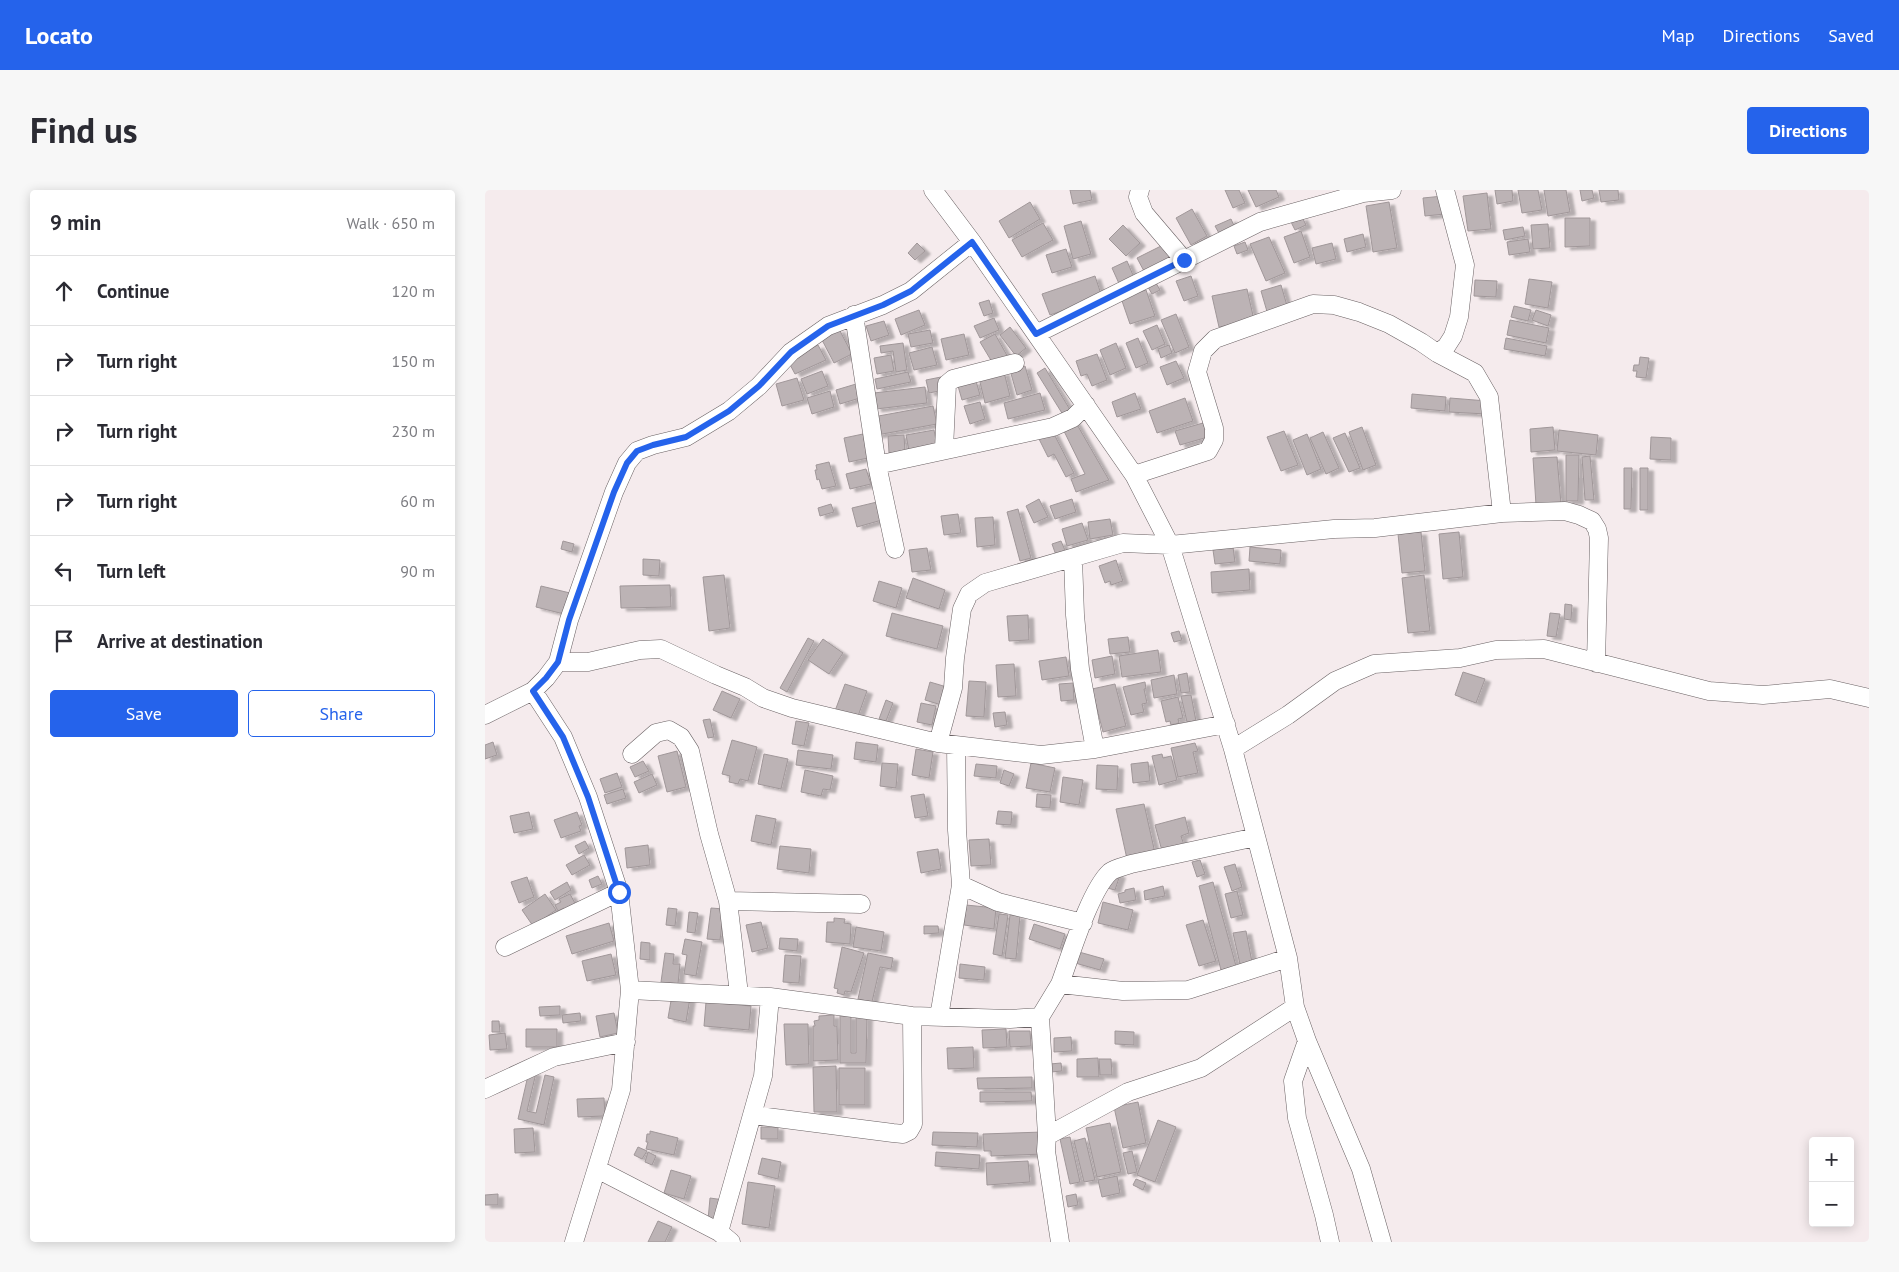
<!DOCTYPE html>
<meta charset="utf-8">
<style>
:root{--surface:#fff;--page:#f7f7f7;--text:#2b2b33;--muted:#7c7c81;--line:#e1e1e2;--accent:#2563eb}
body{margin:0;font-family:"PT Sans",sans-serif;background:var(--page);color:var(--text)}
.controls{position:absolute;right:15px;bottom:15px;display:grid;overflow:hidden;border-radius:5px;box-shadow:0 2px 12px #0003}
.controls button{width:45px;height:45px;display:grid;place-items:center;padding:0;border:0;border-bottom:1px solid var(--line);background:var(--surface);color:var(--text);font:25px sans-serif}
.stop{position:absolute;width:15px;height:15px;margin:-11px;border:4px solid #2563eb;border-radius:50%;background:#fff}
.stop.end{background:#2563eb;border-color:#fff;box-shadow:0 1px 5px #0008}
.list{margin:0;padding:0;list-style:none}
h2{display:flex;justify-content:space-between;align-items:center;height:65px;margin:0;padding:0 20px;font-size:21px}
h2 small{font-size:16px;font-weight:400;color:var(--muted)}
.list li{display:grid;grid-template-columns:32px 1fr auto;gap:15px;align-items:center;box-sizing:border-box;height:70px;padding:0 20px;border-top:1px solid var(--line)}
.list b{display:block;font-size:19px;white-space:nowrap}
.list em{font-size:16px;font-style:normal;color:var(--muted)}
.actions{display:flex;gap:10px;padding:15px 20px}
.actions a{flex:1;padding:11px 0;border:1px solid var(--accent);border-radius:5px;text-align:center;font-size:18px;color:var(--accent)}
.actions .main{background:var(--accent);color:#fff}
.icon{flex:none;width:28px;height:28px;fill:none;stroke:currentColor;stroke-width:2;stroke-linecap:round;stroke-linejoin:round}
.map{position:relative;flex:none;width:1384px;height:1052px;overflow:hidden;border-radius:5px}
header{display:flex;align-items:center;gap:30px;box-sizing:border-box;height:70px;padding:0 25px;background:var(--accent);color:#fff}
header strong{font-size:24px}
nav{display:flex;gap:28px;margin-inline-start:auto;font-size:18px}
.intro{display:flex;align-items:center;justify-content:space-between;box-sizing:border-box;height:120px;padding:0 30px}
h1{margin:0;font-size:35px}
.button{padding:12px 22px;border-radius:5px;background:var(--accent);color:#fff;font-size:18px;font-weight:700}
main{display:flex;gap:30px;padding:0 30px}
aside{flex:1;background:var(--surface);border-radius:5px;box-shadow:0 2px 12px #0003}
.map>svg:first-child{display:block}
.building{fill:#bcb3b5;stroke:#a09799;filter:url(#shadow)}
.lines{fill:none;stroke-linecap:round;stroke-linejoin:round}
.minor-casing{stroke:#696163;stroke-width:19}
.minor{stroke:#fff;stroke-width:18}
.route{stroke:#2563eb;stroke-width:6}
</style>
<header>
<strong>Locato</strong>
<nav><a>Map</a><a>Directions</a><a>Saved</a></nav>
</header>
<div class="intro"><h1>Find us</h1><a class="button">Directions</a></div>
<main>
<aside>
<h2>9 min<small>Walk · 650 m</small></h2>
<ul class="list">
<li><svg class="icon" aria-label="ahead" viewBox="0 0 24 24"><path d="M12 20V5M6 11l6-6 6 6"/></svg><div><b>Continue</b></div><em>120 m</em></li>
<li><svg class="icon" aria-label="right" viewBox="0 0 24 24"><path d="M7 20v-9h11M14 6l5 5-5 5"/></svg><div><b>Turn right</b></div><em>150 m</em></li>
<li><svg class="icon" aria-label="right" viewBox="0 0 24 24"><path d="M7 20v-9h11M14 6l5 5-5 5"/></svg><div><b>Turn right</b></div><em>230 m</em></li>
<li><svg class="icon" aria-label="right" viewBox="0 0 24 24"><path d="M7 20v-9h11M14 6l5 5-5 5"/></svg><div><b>Turn right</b></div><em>60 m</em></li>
<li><svg class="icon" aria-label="left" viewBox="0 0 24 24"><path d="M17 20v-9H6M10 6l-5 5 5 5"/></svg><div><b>Turn left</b></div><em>90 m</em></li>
<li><svg class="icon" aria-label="arrive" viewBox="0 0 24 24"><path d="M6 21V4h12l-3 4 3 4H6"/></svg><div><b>Arrive at destination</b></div></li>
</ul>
<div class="actions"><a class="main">Save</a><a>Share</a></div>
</aside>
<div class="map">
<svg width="1384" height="1052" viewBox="0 0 1384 1052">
<defs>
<filter id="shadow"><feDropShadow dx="5.5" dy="3" stdDeviation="1" flood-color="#0004"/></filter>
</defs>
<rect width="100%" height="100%" fill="#f5ebed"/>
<!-- building -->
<path class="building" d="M585 0H605L607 10 588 14Z
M740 0H754L760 13 748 18Z
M763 0H791L794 7 771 17Z
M1010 0H1027L1028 11 1012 14Z
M1033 0H1053L1057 20 1037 23Z
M1059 0H1081L1085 22 1063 26Z
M1095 0H1107L1109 8 1097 11Z
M1114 0H1133L1134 10 1116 12Z
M1002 3 1006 39 983 41 978 6Z
M958 6 960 24 940 26 938 8Z
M545 12 555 29 524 48 514 31Z
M904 12 912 58 888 62 881 16Z
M707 19 722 46 706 55 691 28Z
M817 27 821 35 810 40 806 32Z
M1080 28H1105V56L1080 57Z
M746 29 750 38 735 45 730 36Z
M596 31 606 64 588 69 579 36Z
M558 33 568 50 537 67 527 50Z
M1063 34 1065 58 1048 59 1046 35Z
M638 35 655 53 641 66 624 49Z
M1038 37 1040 46 1020 50 1018 40Z
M816 41 825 67 809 73 799 47Z
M878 44 881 57 862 62 859 49Z
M784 47 800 83 781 91 765 54Z
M1043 49 1045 62 1024 65 1022 52Z
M760 52 763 60 752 64 749 56Z
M432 53 440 61 430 70 423 63Z
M847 53 851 69 831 74 827 58Z
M680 54 688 70 660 83 652 68Z
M581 59 587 77 567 83 561 65Z
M642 71 651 92 636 98 627 78Z
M610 86 617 107 565 125 557 104Z
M706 86 713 106 699 111 691 91Z
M1044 89 1067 92 1063 118 1040 114Z
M990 90 1012 91 1011 107 989 106Z
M671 93 675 100 667 104 663 97Z
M796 95 803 119 783 125 776 101Z
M762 99 769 130 734 137 727 106Z
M661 100 670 126 645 134 636 108Z
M504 110 508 123 499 126 494 113Z
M1029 116 1046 120 1043 131 1026 127Z
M434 120 440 135 416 145 410 129Z
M1051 120 1066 125 1063 136 1047 130Z
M691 124 704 157 690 163 676 130Z
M509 128 514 140 495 148 489 136Z
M1025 130 1064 138 1061 153 1022 145Z
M399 131 404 145 386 151 381 136Z
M672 135 680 154 667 160 658 141Z
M525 137 541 158 531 166 515 145Z
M354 139 367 164 349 173 336 148Z
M445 140 448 153 426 157 423 144Z
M479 144 484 165 461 170 456 149Z
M510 144 524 169 510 177 495 152Z
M653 148 663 173 651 178 641 153Z
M1021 148 1062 156 1060 166 1019 159Z
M418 153 422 180 411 182 408 161 396 163 395 156Z
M631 153 641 178 625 185 615 160Z
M333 155 341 170 310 184 302 169Z
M684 155 687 163 676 168 673 159Z
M447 157 452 175 429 180 424 163Z
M612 164 622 190 607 196 602 184 596 186 591 171Z
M406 165 409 181 392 184 389 168Z
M1155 167 1164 168 1161 188 1151 187 1152 181H1148L1149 175H1154Z
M691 171 699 188 682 195 675 177Z
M540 176 547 200 532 205 525 180Z
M560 178 587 223 580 228 552 183Z
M337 181 343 196 322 204 316 189Z
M423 182 426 192 392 199 390 189Z
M519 182 525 206 500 213 494 188Z
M456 187 459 200 444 203 441 190Z
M312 188 319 210 297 216 291 194Z
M491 191 495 205 477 210 473 196Z
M371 194 375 208 355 214 351 200Z
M440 197 442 213 391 219 389 203Z
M345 201 349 217 327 224 322 208Z
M555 203 560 220 523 229 519 213Z
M650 203 656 219 632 227 627 212Z
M927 204 961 207 960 221 926 218Z
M700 208 708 231 672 243 664 221Z
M965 208 1002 211 1001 224 964 222Z
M495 212 500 229 485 234 479 216Z
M448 216 452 234 392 245 388 227Z
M590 231 624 290 591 302 586 289 600 284 577 237Z
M718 233 723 247 695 255 690 241Z
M877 237 891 275 878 280 864 242Z
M1068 237 1070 260 1046 262 1045 239Z
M449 240 452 256 424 261 421 245Z
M1074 240 1113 245 1111 265 1072 261Z
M799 241 813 275 796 281 782 247Z
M568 242 589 283 581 287 569 264 563 267 554 249Z
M838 242 854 278 841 284 825 248Z
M860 243 875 278 864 282 848 248Z
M378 244 383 268 364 272 359 248Z
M822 244 836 279 822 285 808 250Z
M419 245 420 262 404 263 403 246Z
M1166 247 1186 248V270L1165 269Z
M1081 265H1094L1093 311H1081Z
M1105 266 1109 310H1100L1097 267Z
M1072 267 1076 314 1051 315 1048 268Z
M344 272 351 296 337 299 334 289 332 290 330 280H332L331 275Z
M1139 278H1147L1146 319H1139Z
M1155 278H1163V320H1155Z
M381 279 386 294 365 299 361 284Z
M554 309 563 327 549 333 541 316Z
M587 309 591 322 570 329 565 316Z
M392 312 397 330 372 337 367 318Z
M346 314 349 322 335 326 333 318Z
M533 319 546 368 535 371 522 322Z
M473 324 476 343 459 345 456 326Z
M508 327 510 355 492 357 490 328Z
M625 329 628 345 605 349 603 332Z
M597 333 603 350 582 356 577 339Z
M936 342 940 381 917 383 913 344Z
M974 342 978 387 958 389 954 344Z
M78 351 89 354 87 362 76 359Z
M576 351 582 365 572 368 567 354Z
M748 357 750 372 730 374 728 360Z
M765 357 796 360 795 374 764 371Z
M442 358 446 380 427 382 424 360Z
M158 369 175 370 174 386 158 385Z
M631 370 638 391 626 395 625 391 620 393 614 376Z
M764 379 765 400 727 403 726 382Z
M239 385 245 438 224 441 218 387Z
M939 385 945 441 923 443 917 388Z
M428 388 460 400 454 419 421 408Z
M394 391 417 398 411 418 388 411Z
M185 395 186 417 136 418 135 396Z
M56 396 85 403 79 424 51 417Z
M1080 414 1087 415 1086 430 1079 429Z
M407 423 458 436 452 459 401 446Z
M1065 423 1075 424 1071 447 1062 446Z
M543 425 544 450 524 451 522 426Z
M694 441 697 450 689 452 686 443Z
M643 447 645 462 625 464 623 449Z
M323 448 329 451 302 502 295 498Z
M338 449 358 463 344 484 323 470Z
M673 460 676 482 637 487 634 466Z
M627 466 630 484 610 488 607 470Z
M581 467 584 486 557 490 554 471Z
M529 474 531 506 513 507 511 475Z
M978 482 1000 489 991 513 970 505Z
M702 483 705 502 696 503 693 485Z
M689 485 692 504 669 508 666 490Z
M484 491 501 492 499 527 481 526Z
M445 492 465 498 460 516 440 510Z
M660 492 661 499H659L662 513 657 514 659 522 646 525 638 497Z
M588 493 589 510 576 511 574 494Z
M360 494 382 501 372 529 350 521Z
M630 494 641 536 618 542 607 499Z
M237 501 255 509 246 528 228 520Z
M706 505 711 531 702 532 696 506Z
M693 507 698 528 693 529 694 533 686 535 685 531 681 532 676 511Z
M401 510 408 513 401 531 394 529Z
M436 513 451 516 447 535 432 532Z
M520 522 522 535 510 537 508 523Z
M225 529 229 547 223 548 218 530Z
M311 531 324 533 319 556 307 554Z
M247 550 272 557 263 591 255 589 253 594 244 592 245 586 237 584Z
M8 552 12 565 0 569V555Z
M371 552 393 555 391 572 369 569Z
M710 553 713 561 708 562 713 583 693 587 686 558Z
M431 559 448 562 444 588 427 585Z
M313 560 348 565 346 579 311 575Z
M192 561 201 597 182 602 173 566Z
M279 564 303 569 296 599 273 594Z
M677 564 678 568 686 566 692 590 674 595 667 566Z
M158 571 164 581 150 587 145 577Z
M663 572 665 591 648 593 646 574Z
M397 573 413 574 411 598 395 596Z
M546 573 570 578 565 602 541 598Z
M491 574 512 576 511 588 489 586Z
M612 575 633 576 632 600 611 599Z
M320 580 348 586 345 600 338 599 336 606 316 602Z
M519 580 529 584 524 596 515 593Z
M132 583 137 597 120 603 115 589Z
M167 584 172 595 154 603 149 592Z
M578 587 598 590 594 615 575 612Z
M138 599 141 608 122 614 119 605Z
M439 604 443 626 430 628 426 606Z
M552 604 566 605 565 618 551 617Z
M659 614 670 663 642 669 631 619Z
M513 621 527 622 526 635 511 634Z
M44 622 48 639 29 643 25 626Z
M92 622 97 635 94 636 96 641 76 648 69 630Z
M271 625 291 629 286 655 266 651Z
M700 627 704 643 696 646 699 655 677 661 670 635Z
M504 649 506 675 486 676 484 650Z
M100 651 104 658 94 664 90 656Z
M163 655 165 675 142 678 140 658Z
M295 656 326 659 324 683 292 679Z
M453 659 456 679 436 683 432 662Z
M99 665 105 675 87 685 81 675Z
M715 670 720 684 712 687 707 672Z
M750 674 757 697 747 701 739 677Z
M627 682 635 685 630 700 622 698Z
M113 686 117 694 107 698 104 690Z
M42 687 49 707 34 713 26 692Z
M82 692 86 700 70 710 65 702Z
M728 692 751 776 736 780 714 696Z
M678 696 680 706 660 710 659 701Z
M649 698 651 710 635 713 633 704 640 702V700Z
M752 701 758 725 746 728 740 704Z
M60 704 71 720 48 736 37 720Z
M85 704 91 715 80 721 79 718 73 721 70 715 76 712 74 709Z
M618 712 648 720 643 740 613 733Z
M481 715 511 718 509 739 479 735Z
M183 718 192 719 190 736 181 735Z
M226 718 239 719 235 750 222 749Z
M204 722 213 723 210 743 202 742Z
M514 724 523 725 517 766 508 764Z
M525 725 535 726 531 769 520 768Z
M349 728 360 729 359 733 366 734 365 754 341 752 342 732H349Z
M718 730 731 771 714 776 701 735Z
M276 732 283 758 267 762 261 735Z
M124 733 129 751 87 764 81 746Z
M549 734 580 744 575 759 544 749Z
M439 736H453L454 743 439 744Z
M371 737 399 742 396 761 368 757Z
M761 741 767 772 755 774 748 743Z
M295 748 313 749 312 761 294 759Z
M200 749 217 752 211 786 199 784 202 765 197 764Z
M156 752 165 753V770L155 769Z
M357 757 379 763 366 802 360 801 359 805 352 803 353 799 349 798Z
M594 762 619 769 615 780 590 773Z
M180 763 189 764 188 774H195L193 794 176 792Z
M383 763 408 768 406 779 395 777 387 812 373 809Z
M126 764 131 785 102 791 97 771Z
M300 765 316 766 314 793 298 792Z
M475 774 500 777 499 790 474 788Z
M187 805 205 808 201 832 183 828Z
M221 812 266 816 264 840 219 836Z
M75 816V825L55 826 54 817Z
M95 823 96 831 78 833 77 825Z
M129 823 133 843 115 847 111 826Z
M349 825V836H352L353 870 328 871V836H330L329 831 334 830V826Z
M355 826H366V863H371V826H382L381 873H355Z
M7 831H14L15 842H7Z
M299 834H323L324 874 301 875Z
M41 839H72V857H41Z
M521 839 522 857 498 858 497 840Z
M524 841H545L546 856 525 857Z
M630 841 649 842V855L630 854Z
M20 843 22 859 5 860 4 845Z
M586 847 587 861 569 862V848Z
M488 857 489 878 463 879 462 858Z
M613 868 614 887H592V869Z
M614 869H626L627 885H615Z
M576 873 577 881 566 882 565 874Z
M351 876 352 922H329L328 877Z
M354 878H380V915H354Z
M44 881 51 883 42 921 51 923 60 885 69 887 59 935 33 929Z
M547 887V898L493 899 492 888Z
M495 902H546L547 911 495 912Z
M119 908 120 926 93 927 92 909Z
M653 912 661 953 638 958 629 917Z
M673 930 691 937 670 992 652 985Z
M625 933 636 982 612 987 601 938Z
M276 937H293V949H276Z
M48 938 50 962 30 963 29 939Z
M165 941 193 948 189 965 161 959 163 952H161L162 944H165Z
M448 942 493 943 492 957 447 955Z
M558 942 559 964 506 966V961H499L498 944Z
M585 947 595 992 585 994 575 949Z
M600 948 610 990 599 992 589 951Z
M153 957 162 961 157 969 149 965Z
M647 961 652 982 643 984 638 963Z
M163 962 171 966 167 975 160 972Z
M451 962 495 965 494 979 450 976Z
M277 968 296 972 293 989 273 984Z
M543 971 545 992 502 995 501 973Z
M186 980 206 986 199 1009 179 1003Z
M632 986 635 1003 617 1007 613 990Z
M651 989 661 993 658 1000 648 995Z
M263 992 290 996 284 1038 257 1034Z
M13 1004V1015H0V1005Z
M591 1004 593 1015 583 1017 581 1006Z
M225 1008 239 1010 237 1032 223 1030Z
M173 1031 187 1037 180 1052H163Z"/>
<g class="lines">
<!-- minor casing -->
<g class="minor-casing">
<path id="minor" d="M448 0 487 52 649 285 685 355 748 559 803 768 810 817 822 851 876 979 897 1052
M655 0 653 7 659 23 699 70
M369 125 392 275 410 359
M551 144 775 32 878 3 907 0
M952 163 961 157 968 146 974 127 980 75 960 0
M459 259 462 194 468 189 530 173
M392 275 568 237 588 228 601 215
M649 285 723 261 729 250V238L712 182 718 161 730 149 828 114 849 115 874 122 904 134 936 152 952 163 990 183 1004 207 1017 323
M588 368 590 425 595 479 610 559
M73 472H103L155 460 176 459 231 485 260 497 278 508 307 518 453 553 556 565 610 559 741 534
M48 501 78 547 103 607 134 702 145 800 136 900 89 1052
M0 525 48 501 61 488 73 472 84 430 129 302 142 273 152 261 168 255 201 247 244 221 274 196 306 162 343 136 398 115 426 101 487 52
M453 553 468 498 470 468 477 419 484 404 500 393 638 353 685 355 849 339 890 338 1017 323 1080 321 1094 325 1107 331 1112 339 1114 348 1111 473
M748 559 803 525 850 491 889 474 975 468 1011 460 1059 459 1224 501 1278 505 1345 499 1384 508
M147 564 171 543 184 540 196 547 205 561 224 644 243 711 254 804
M476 695 513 712 598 733
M243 711 376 714
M20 757 134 702
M575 794C585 767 605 700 625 682 630 678 640 676 646 674L771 647
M145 800 285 807 427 826 525 829 555 827
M454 827 476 695 472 640 471 555
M822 851 808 891 812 928 839 1025 845 1052
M0 899 69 867 141 852
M267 925 408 943 418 944 424 941 428 934 427 826
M562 946 643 902 716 878 810 817
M112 979 234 1042 246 1052
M234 1042 278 886 285 807
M575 1052 561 961 562 946 555 827 575 794 638 801 703 800 803 768"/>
</g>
<!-- minor -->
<use href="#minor" class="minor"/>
</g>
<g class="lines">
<!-- route -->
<path class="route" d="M134 702 103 607 78 547 48 501 61 488 73 472 84 430 129 302 142 273 152 261 168 255 201 247 244 221 274 196 306 162 343 136 398 115 426 101 487 52 551 144 699 70"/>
</g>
</svg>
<div class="controls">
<button>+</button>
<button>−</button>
</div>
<div class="stop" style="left:134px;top:702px"></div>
<div class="stop end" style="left:699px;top:70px"></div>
</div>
</main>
